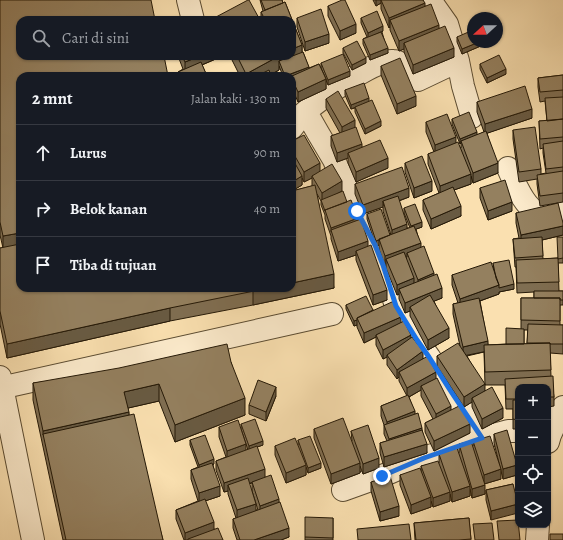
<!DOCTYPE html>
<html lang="id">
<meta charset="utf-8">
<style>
:root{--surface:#171b24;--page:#20242c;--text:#f1f3f6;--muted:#9ea1a6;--line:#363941}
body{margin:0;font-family:Alegreya,serif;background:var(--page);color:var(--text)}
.controls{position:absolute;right:12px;bottom:12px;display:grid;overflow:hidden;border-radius:8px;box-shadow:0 1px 3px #0004}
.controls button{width:36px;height:36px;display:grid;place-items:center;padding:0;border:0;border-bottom:1px solid var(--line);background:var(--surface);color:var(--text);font:20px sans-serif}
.compass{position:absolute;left:467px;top:12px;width:36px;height:36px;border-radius:50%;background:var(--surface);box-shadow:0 1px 3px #0004;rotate:249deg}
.stop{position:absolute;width:12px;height:12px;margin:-9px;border:3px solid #1a73e8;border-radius:50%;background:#fff}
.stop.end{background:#1a73e8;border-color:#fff;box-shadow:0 1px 4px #0008}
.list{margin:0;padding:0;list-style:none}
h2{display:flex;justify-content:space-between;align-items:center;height:52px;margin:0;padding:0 16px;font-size:17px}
h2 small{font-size:13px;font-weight:400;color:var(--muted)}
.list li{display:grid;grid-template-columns:26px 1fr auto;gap:12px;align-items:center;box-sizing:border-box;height:56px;padding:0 16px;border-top:1px solid var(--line)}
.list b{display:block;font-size:15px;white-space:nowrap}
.list em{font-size:13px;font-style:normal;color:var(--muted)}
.icon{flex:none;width:22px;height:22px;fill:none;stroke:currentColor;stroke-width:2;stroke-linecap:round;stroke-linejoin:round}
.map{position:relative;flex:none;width:563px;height:540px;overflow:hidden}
.search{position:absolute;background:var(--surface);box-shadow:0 1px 3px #0004;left:16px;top:16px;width:280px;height:44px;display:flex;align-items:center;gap:10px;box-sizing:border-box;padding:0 14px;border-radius:12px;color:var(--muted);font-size:15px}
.panel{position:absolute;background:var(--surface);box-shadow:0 1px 3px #0004;left:16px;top:72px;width:280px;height:220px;border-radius:12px}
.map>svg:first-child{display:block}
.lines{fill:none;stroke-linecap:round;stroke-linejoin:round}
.minor-casing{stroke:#5a4b31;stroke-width:24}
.minor{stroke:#fcebcc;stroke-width:22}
.wall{fill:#7f6e52;stroke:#251907;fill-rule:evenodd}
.shaded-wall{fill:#685a42;stroke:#251907}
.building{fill:#94805f;stroke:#251907}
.route{stroke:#1a73e8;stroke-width:5}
</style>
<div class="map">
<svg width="563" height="540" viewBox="0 0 563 540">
<rect width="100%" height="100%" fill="#fae0b0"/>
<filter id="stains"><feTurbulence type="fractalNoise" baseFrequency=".005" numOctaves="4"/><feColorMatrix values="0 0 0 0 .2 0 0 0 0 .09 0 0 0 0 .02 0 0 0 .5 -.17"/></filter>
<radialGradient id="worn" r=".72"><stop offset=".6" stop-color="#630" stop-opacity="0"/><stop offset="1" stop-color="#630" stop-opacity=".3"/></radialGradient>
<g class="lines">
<!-- minor casing -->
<g class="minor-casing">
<path id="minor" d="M188 0 193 20
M430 0 447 24 458 61 463 86 472 117
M306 112 318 133 334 160 357 211 375 245 383 265 396 306 417 340 429 357 466 415 482 438
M292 128C296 123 299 117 304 113 319 100 374 59 393 61 407 62 406 77 418 80L458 61
M508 168C514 181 525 211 541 213 547 214 556 212 563 211
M0 377 33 540
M0 388 332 314
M548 442 550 435 563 407
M343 490 382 476 424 458 482 438 508 431H518
M537 540 538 525"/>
</g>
<!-- minor -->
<use href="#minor" class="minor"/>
</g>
<!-- wall -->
<path class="wall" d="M0 0 20 76 292 288V141L320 171 342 191 335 194 347 202 358 220 387 300 373 305 356 260V255L338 261 331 239V236L325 219V215L321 205V201L317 194 334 288 253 305 170 321 7 358 0 324V248H3L0 235ZM302 178 304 182 312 178V186L292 191 302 185Z
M260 0H282L283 3 285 2 302 45V52H303L309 68 319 64 326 79V89L298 102 292 88V76H283L279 66V70L271 75V76H240L230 56H292V20H261V12L263 11Z
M373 0H423L425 6 439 28 454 57 413 74 404 52V49L399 51 390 30V27L389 28 381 9V3L376 6Z
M328 6 356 33 340 40 328 16Z
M297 18 329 43 305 51 297 27Z
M361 18 383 31 382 32 388 53 370 60 363 44V39L367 37 361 23Z
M457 37 483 42V45L462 54 457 42Z
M343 48 366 63 352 70 343 53Z
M178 56H218V58L202 65 207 76H178V72L183 69Z
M321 63 350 76 328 85 321 68Z
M480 64 506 74 487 83 480 69Z
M381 66 416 106 397 114 381 75Z
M563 75V202L540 206 537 184V179L519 182 513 139V130L541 169V174L546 173 543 153V148L540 149 539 121H547L545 101 540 102 538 87V78Z
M345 90 369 101 381 126 365 134 355 112V108L351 109 345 95Z
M326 99 355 128 362 147 388 168 356 182 348 163V158L337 162 331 146V136L340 133 326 108Z
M477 102 532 118 487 133 498 173 473 183 471 176V184L454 190 461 216 431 229 423 210V200L439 193 428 164V154L434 152 426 132V122L456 143 461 148V143L460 144 452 124V119L477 135 484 132 477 112Z
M405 163 432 191 414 198 405 172Z
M355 184 409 197 399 201 407 228H410L404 213V208L422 227 416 229 421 248 434 276 442 298 434 301 449 338 428 350 410 316V311L405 313 399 299V294L397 295 386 268V265L385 266 379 249V245L376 246 367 219V214L390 235H391L383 211V207L363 214 355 194Z
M480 188 512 211 488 220 480 198Z
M516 213 563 223V235L542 240 543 259 558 258 563 237V263H558L559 291H563V305H560V325H563V354L550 353 551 376 554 397V406L548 407V387H518V429H513V409H506L505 385H485L484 352 467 356 485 391 503 418 482 429 472 407V402L464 407 437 366V356L460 346 453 314V304L458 303 452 285V275L494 271 493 263 514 289 499 292V294L480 301 488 345 506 344 521 329V298H534V292L517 293 516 267H515L513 239 519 238 516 223ZM524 330H528L527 344H524Z
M346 305 373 310 401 322 423 359 436 379 451 410 470 433 434 451 425 432V423L433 419 421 396V390L409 397 415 414 422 430 427 453 384 467 380 453V443L387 441 384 434V425L381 416V406L407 396 399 381V377L397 379 387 365V357L383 359 376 345V337L364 343 357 327V325L354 326 346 309Z
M231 362 245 415 175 442 159 401 128 408 129 415 163 540H63L33 400V383Z
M276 396 266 421 249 414V405Z
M241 424 263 445 257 447 265 477 279 502 289 537 281 540H237L233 528V519L236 518 228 494V491L224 492 216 470V461L226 457 219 437V427L246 450H248L241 429ZM252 483V491L258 510H256L249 484Z
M314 429 352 441 351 431 379 468 363 474 360 466V473L331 484 314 438Z
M494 434 517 475 503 479 494 443Z
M190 440 214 464 213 465 220 496 205 501 214 529 223 540H184L176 519V510L198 501 191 479V470L198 467 190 445Z
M298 440 321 468 308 473 306 467V475L286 483 275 455V446L298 445Z
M473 441 501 479 484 484 485 494 472 498 470 489V496L452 502 450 494V501L433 507 431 501V507L411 514 400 485V475L421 473V466L439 463V454L459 453V444L473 446Z
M371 482 399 516 380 521 371 491Z
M513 484 491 520 486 500V490Z
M333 518V540H305V537Z
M469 518 471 540H415L414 523Z"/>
<!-- shaded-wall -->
<path class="shaded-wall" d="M376 0H381V3L376 6Z
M425 3V13L390 20V27L389 28V18Z
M356 24V33L340 40V31Z
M439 25V34L404 43V49L399 51V41Z
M383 26V31L368 38V33Z
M329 34V43L305 51V42Z
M479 42H483V45L462 54V49Z
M302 45V54L279 61V70L268 76H246V74L279 56H292V49Z
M388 48V53L370 60V55Z
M454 48V57L413 74V65Z
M200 56H218V58L185 72V62Z
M366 58V63L352 70V65Z
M309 67V72L292 76H286Z
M506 69V74L487 83V78Z
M350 71V76L328 85V80Z
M326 79V89L298 102V92Z
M416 96V106L397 114V104Z
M369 98V102L351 109V105Z
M532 109V118L485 134V124Z
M355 120V129L342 136V127Z
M381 121V126L365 134V129Z
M477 132V137L461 141V143L460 144V139Z
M456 137V147L435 155V145Z
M362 144V153H348V158L337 162V153Z
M388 158V168L356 182V172Z
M320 163V173L312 176V178L304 182V172Z
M498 163V173L473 183V173Z
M471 174V184L440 195V186Z
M302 176V185L292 191V182Z
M342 181V191L322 202V193Z
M432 181V191L414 198V188Z
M409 188V197L384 206 383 201V207L363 214V205Z
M512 202V211L488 220V211Z
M461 206V216L431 229V219Z
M358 218V228L331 232V228Z
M422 222V227L411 231V226Z
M407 224V234L392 239V230Z
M563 226V235L521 245V235Z
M20 233V246L3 250V236Z
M379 240V245L376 246V241Z
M368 241V250L356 251V255L338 261V252Z
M421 243V252L407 253V257L389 265 386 259V265L385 266V256Z
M434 273V283L418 289V280Z
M334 274V288L253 305V291L269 288H292V283Z
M414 278V288L399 289V294L397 295V285Z
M514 284V289L499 292V294L460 308V299L499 285Z
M442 288V298L412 310 410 307V311L405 313V303Z
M387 290V300L373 305V295Z
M170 308V321L7 358V344Z
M401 317V326L376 335V337L364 343V333Z
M357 320V325L354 326V321Z
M449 328V338L428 350V340Z
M411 335V344L387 355V357L383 359V350Z
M488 341V351L463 356V347Z
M423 351V361L399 372V377L397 379V370Z
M436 372V382L421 386V390L407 398V388Z
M159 384V401L124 409V392Z
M485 384V393L472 398V402L464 407V397Z
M276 387V396L266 421V412Z
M245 398V415L175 442V425Z
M451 406V416L436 424V414Z
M503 408V418L482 429V419Z
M415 411V421L387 432V422Z
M129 412V429L43 435V431Z
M470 424V433L434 451V441Z
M422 428V437L389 449V439Z
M263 441V445L249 450V446Z
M246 444V453L227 461V451Z
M427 444V453L384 467V457Z
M379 458V468L363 474V464Z
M214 459V464L199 469V465Z
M321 463V468L308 473V468Z
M360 463V473L331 484V474Z
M306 465V475L286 483V473Z
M517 465V475L503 479V469Z
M265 469V478L230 490 228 485V491L224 492V483Z
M501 469V479L484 484V475Z
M485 485V494L472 498V489Z
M220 486V496L199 503V493Z
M470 486V496L452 502V492Z
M450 492V501L433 507V498Z
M431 497V507L411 514V505Z
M279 499V509L260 515V506Z
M256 504V514L237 520V510Z
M518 504V513L491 520V511Z
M399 506V516L380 521V512Z
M214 522V531L188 540H185V533Z
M289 528V537L281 540H254Z"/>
<!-- building -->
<path class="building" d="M0 0H151L155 20H20V56H164L168 76H20V233L3 236 0 222Z
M248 0H249L260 20H218L216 17Z
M261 0H282L283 3 265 10Z
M342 0H345L356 24 340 31 328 6Z
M381 0H423L425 3 389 18Z
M285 2 302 45 292 49V20H265L261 12Z
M431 4 439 25 399 41 390 20Z
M321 9 329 34 305 42 297 18Z
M377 11 383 26 368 33 361 18Z
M445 26 454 48 413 65 404 43Z
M473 30V42H479L462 49 457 37Z
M381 32 388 48 370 55 363 39Z
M357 41 366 58 352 65 343 48Z
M303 52 309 67 285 76 279 61Z
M343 54 350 71 328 80 321 63Z
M499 55 506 69 487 78 480 64Z
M182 56H200L185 62Z
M237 56H279L246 74Z
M400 58 416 96 397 104 381 66Z
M201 62 207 76H180L178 72Z
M319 64 326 79 298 92 292 79V76Z
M269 70 271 76H257Z
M563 75V90L540 92 538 78Z
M364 83 369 98 351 105 345 90Z
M525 86 532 109 485 124 477 102Z
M338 91 355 120 342 127 326 99Z
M563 97V119L547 121 545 98Z
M372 100 381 121 365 129 355 107Z
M469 112 477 132 460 139 452 119Z
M447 114 456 137 435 145 426 122Z
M563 119V137L540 139 539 121Z
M356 127 362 144 337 153 331 136Z
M535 127 541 169 519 172 513 130Z
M486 131 498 163 473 173 461 141Z
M304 135 320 163 304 172 292 151V141Z
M380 140 388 158 356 172 348 153Z
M563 141V167L546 169 543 144Z
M458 142 471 174 440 186 428 154Z
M422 156 432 181 414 188 405 163Z
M292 158 302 176 292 182Z
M332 164 342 181 322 193 312 176Z
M402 167 409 188 363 205 355 184Z
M563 171V193L540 196 537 175Z
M505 180 512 202 488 211 480 188Z
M315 185 334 274 292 283V191Z
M453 187 461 206 431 219 423 200Z
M343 191 347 202 325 210V211L321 200Z
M398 196 407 224 392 230 383 201Z
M351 200 358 218 331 228 325 210Z
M558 203 563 223V226L521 235 516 213Z
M415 204 422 222 411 226 404 208Z
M381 209 390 235 376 241 367 214Z
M361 219 368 241 338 252 331 230Z
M414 226 421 243 385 256 379 239Z
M542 237 543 256 515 258 513 239Z
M557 237H563V258L558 259Z
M20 244V288H269L170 308 7 344 0 311V248Z
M371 245 387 290 373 295 356 251Z
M424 246 434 273 418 280 407 253Z
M404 252 414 278 397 285 386 259Z
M558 258 559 282 517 283 516 260Z
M509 260 514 284 499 288V285L496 278 493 263Z
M491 262 499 285 460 299 452 275Z
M437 274 442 288 405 303 399 289Z
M534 291H563V300H560V298H534Z
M430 295 449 328 428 340 410 307Z
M366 296 373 310 357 318V320L354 321 346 305Z
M479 298 488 341 463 347 453 304Z
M521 298H560V321L521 320Z
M394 301 401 317 364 333 357 318Z
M404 321 411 335 383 350 376 335Z
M528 324 563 325V344H550V343H527Z
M506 328 524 329V344H506Z
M412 337 423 351 397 370 387 355Z
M458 343 485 384 464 397 437 356Z
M550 343 551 370 485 372 484 345Z
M227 344 231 362 245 398 175 425 159 384 124 392 129 412 43 431 33 383 119 368Z
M428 356 436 372 407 388 399 372Z
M553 376 554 397H548V387H518V399H506L505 379Z
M437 378 451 406 436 414 421 386Z
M258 380 276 387 266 412 249 405Z
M492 387 503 408 482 419 472 398Z
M408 395 415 411 387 422 381 406Z
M513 400H518V420L513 419Z
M461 405 470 424 434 441 425 423Z
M418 413 422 428 389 439 384 425Z
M134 414 163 540H66L43 434Z
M343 418 360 463 331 474 314 429Z
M255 419 263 441 249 446 241 424Z
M238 420 246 444 227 451 219 427Z
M368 425 379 458 363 464 351 431Z
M422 430 427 444 384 457 380 443Z
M507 430 517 465 503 469 494 434Z
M205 435 214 459 199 465 190 440Z
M310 436 321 463 308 468 298 440Z
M490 436 501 469 484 475 473 441Z
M295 438 306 465 286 473 275 446Z
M471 441 485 485 472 489 459 444Z
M257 446 265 469 224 483 216 461Z
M457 448 470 486 452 492 439 454Z
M438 461 450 492 433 498 421 466Z
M212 463 220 486 199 493 191 470Z
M420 468 431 497 411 505 400 475Z
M271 475 279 499 260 506 252 482Z
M390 476 399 506 380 512 371 482Z
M248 478 256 504 237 510 228 485Z
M513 484 518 504 491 511 486 490Z
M205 499 214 522 185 533 176 510Z
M280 502 289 528 254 540H240L233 519Z
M305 517 333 518V538L305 537Z
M469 518 471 539 459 540H416L414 523Z
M518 520 520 540H499L497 521Z
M492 523 494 540H475L473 524Z
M409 524 411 540H358L357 529Z
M218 528 223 540H188V539Z
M550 534H563V540H550Z"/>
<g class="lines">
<!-- route -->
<path class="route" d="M357 211 375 245 383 265 396 306 417 340 429 357 450 390 482 438 424 458 382 476"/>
</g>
<rect width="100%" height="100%" filter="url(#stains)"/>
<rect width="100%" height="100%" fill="url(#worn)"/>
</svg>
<div class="controls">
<button>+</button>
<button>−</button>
<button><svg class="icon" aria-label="locate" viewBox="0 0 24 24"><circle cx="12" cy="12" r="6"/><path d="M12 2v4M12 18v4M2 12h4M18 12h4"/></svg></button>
<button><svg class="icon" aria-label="layers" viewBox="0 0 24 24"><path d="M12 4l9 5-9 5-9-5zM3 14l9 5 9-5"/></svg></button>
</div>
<svg class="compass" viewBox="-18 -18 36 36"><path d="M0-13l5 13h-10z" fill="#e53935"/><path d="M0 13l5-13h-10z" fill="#9ea1a6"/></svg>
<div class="stop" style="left:357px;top:211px"></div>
<div class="stop end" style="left:382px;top:476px"></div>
<div class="search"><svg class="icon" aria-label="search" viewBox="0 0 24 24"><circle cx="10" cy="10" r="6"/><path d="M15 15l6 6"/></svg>Cari di sini</div>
<section class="panel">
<h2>2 mnt<small>Jalan kaki · 130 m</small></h2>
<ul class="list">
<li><svg class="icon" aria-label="ahead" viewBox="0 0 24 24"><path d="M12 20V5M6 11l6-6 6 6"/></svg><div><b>Lurus</b></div><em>90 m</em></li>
<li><svg class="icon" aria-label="right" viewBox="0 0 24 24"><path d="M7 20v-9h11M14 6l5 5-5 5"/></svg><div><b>Belok kanan</b></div><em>40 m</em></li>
<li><svg class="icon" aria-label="arrive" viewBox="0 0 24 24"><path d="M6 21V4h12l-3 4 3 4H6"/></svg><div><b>Tiba di tujuan</b></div></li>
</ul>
</section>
</div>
